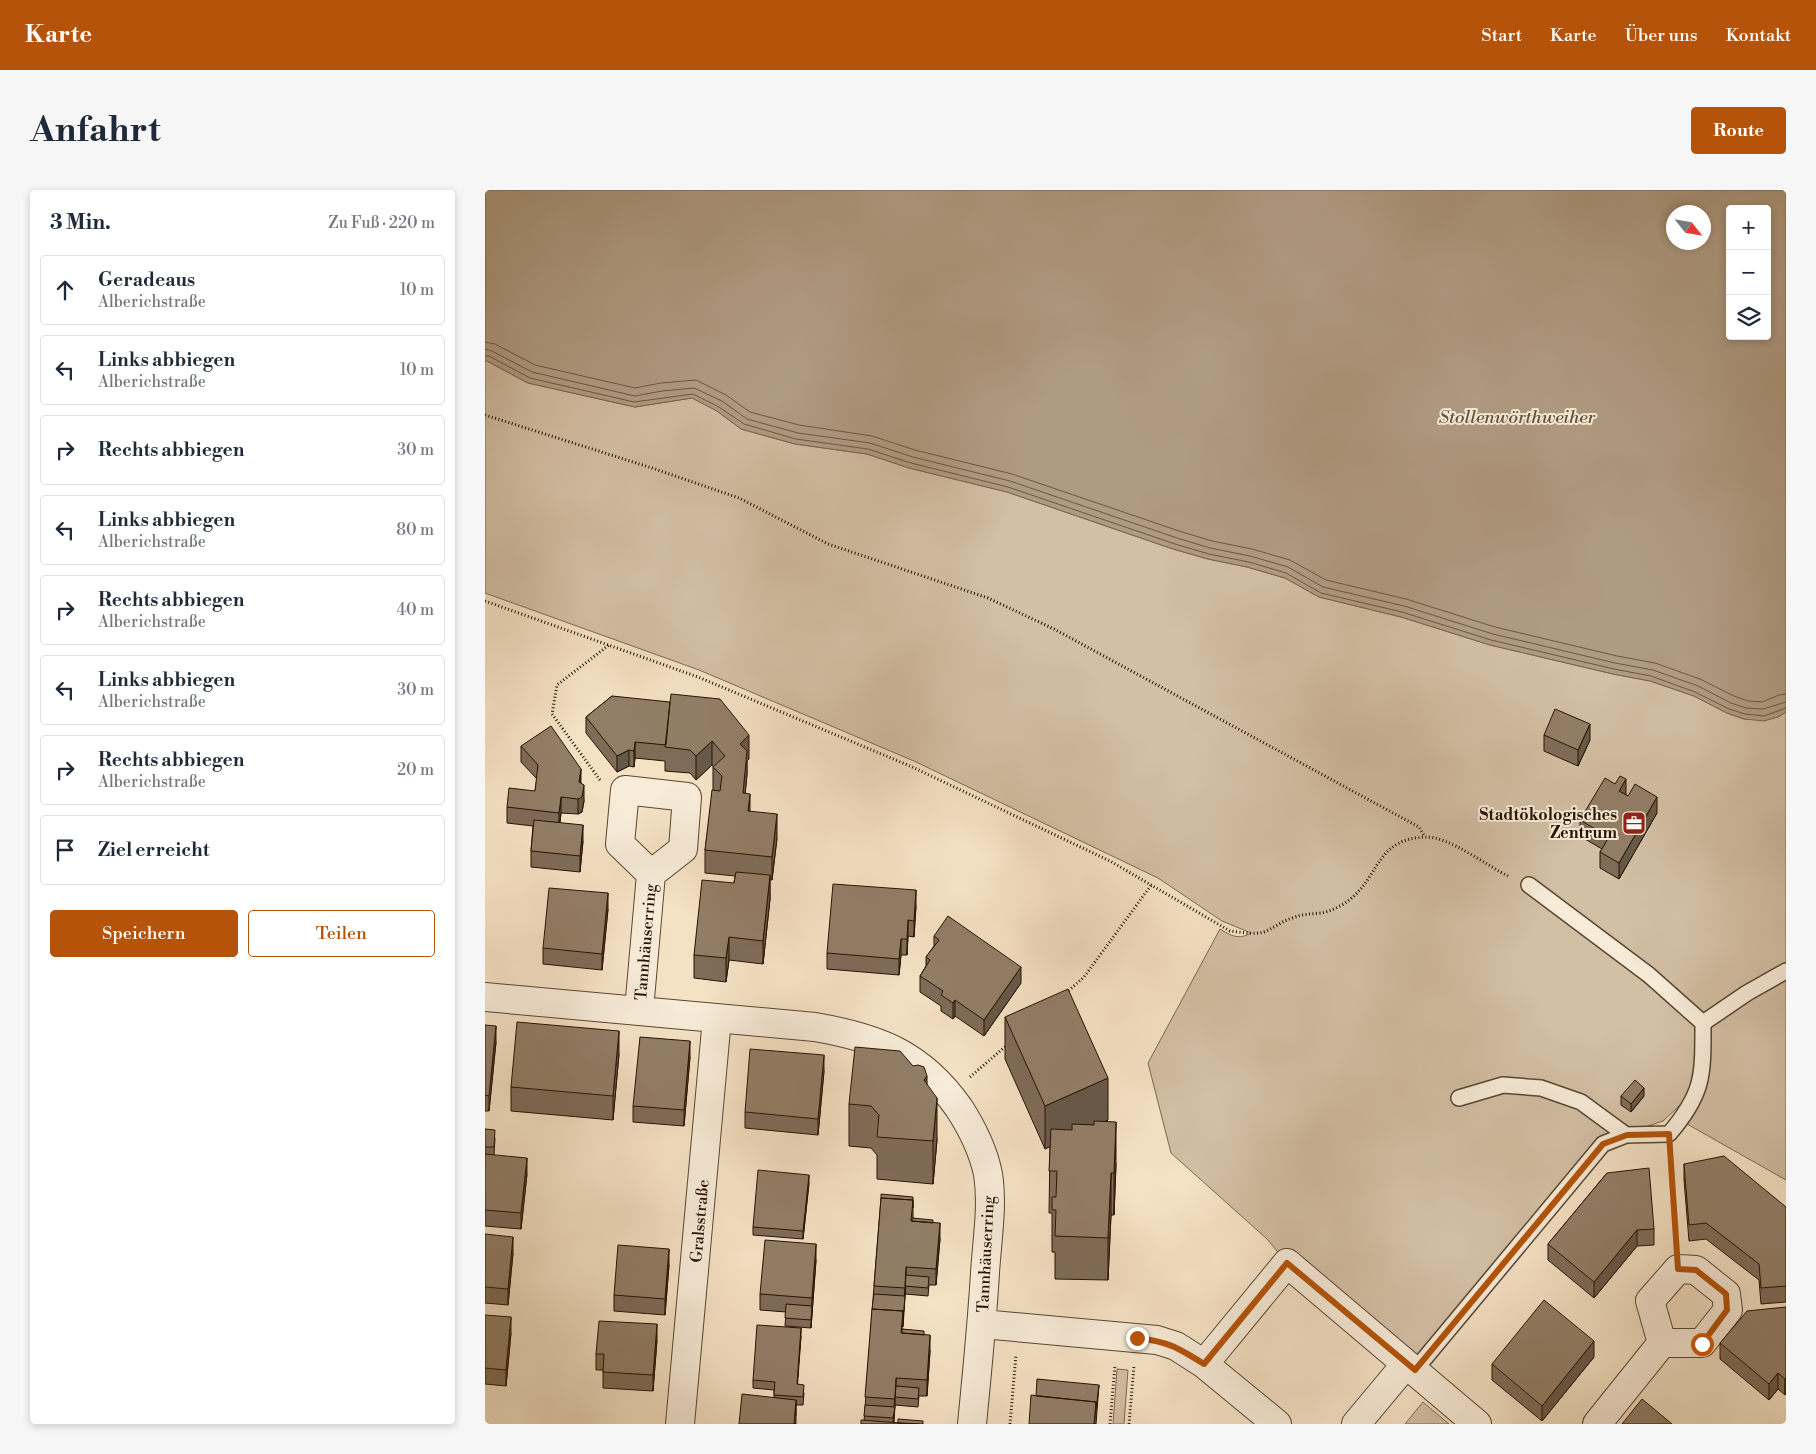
<!DOCTYPE html>
<html lang="de">
<meta charset="utf-8">
<style>
:root{--surface:#fff;--page:#f6f6f7;--text:#1f2937;--muted:#747a83;--line:#e0e1e3;--accent:#b45309}
body{margin:0;font-family:"Libre Bodoni",serif;background:var(--page);color:var(--text)}
.controls{position:absolute;right:15px;top:15px;display:grid;overflow:hidden;border-radius:5px;box-shadow:0 2px 8px #0003}
.controls button{width:45px;height:45px;display:grid;place-items:center;padding:0;border:0;border-bottom:1px solid var(--line);background:var(--surface);color:var(--text);font:25px sans-serif}
.compass{position:absolute;left:1181px;top:15px;width:45px;height:45px;border-radius:50%;background:var(--surface);box-shadow:0 2px 8px #0003;rotate:121deg}
.stop{position:absolute;width:15px;height:15px;margin:-11px;border:4px solid #b45309;border-radius:50%;background:#fff}
.stop.end{background:#b45309;border-color:#fff;box-shadow:0 1px 5px #0008}
.list{margin:0;padding:0;list-style:none}
h2{display:flex;justify-content:space-between;align-items:center;height:65px;margin:0;padding:0 20px;font-size:21px}
h2 small{font-size:16px;font-weight:400;color:var(--muted)}
.list li{display:grid;grid-template-columns:32px 1fr auto;gap:15px;align-items:center;box-sizing:border-box;height:70px;margin:0 10px 10px;padding:0 10px;border:1px solid var(--line);border-radius:5px}
.list b{display:block;font-size:19px;white-space:nowrap}
.list p{margin:0;font-size:16px;white-space:nowrap;color:var(--muted)}
.list em{font-size:16px;font-style:normal;color:var(--muted)}
.actions{display:flex;gap:10px;padding:15px 20px}
.actions a{flex:1;padding:11px 0;border:1px solid var(--accent);border-radius:5px;text-align:center;font-size:18px;color:var(--accent)}
.actions .main{background:var(--accent);color:#fff}
.icon{flex:none;width:28px;height:28px;fill:none;stroke:currentColor;stroke-width:2;stroke-linecap:round;stroke-linejoin:round}
.map{position:relative;flex:none;width:1301px;height:1234px;overflow:hidden;border-radius:5px}
header{display:flex;align-items:center;gap:30px;box-sizing:border-box;height:70px;padding:0 25px;background:var(--accent);color:#fff}
header strong{font-size:24px}
nav{display:flex;gap:28px;margin-inline-start:auto;font-size:18px}
.intro{display:flex;align-items:center;justify-content:space-between;box-sizing:border-box;height:120px;padding:0 30px}
h1{margin:0;font-size:35px}
.button{padding:12px 22px;border-radius:5px;background:var(--accent);color:#fff;font-size:18px;font-weight:700}
main{display:flex;gap:30px;padding:0 30px}
aside{flex:1;background:var(--surface);border-radius:5px;box-shadow:0 2px 8px #0003}
.map>svg:first-child{display:block}
.green{fill:#d2bfa4;stroke:#7c6852}
.water{fill:#af9b82;stroke:#78644e;fill-rule:evenodd}
.lines{fill:none;stroke-linecap:round;stroke-linejoin:round}
.shore{stroke:#6a5642;stroke-width:1}
.lane-casing{stroke:#5a4632;stroke-width:18}
.street-casing{stroke:#5a4632;stroke-width:30}
.path{stroke:#261201;stroke-width:3;stroke-dasharray:1 2.5;stroke-linecap:butt}
.lane{stroke:#f8ecd9;stroke-width:15}
.street{stroke:#f8ecd9;stroke-width:28}
.wall{fill:#7e6c59;stroke:#261201}
.shaded-wall{fill:#665848;stroke:#261201}
.building{fill:#927e67;stroke:#261201}
.route{stroke:#b45309;stroke-width:6}
.labels{text-anchor:middle;stroke-width:4;stroke-linejoin:round;paint-order:stroke}
.poi-label{font-size:16px;font-weight:bold;fill:#261201;stroke:#f8ecd9;text-anchor:end}
.street-label{font-size:16px;fill:#261201;stroke:#f8ecd9}
.water-label{font-size:18px;font-style:italic;fill:#64503b;stroke:#f8ecd9}
</style>
<header>
<strong>Karte</strong>
<nav><a>Start</a><a>Karte</a><a>Über uns</a><a>Kontakt</a></nav>
</header>
<div class="intro"><h1>Anfahrt</h1><a class="button">Route</a></div>
<main>
<aside>
<h2>3 Min.<small>Zu Fuß · 220 m</small></h2>
<ul class="list">
<li><svg class="icon" aria-label="ahead" viewBox="0 0 24 24"><path d="M12 20V5M6 11l6-6 6 6"/></svg><div><b>Geradeaus</b><p>Alberichstraße</p></div><em>10 m</em></li>
<li><svg class="icon" aria-label="left" viewBox="0 0 24 24"><path d="M17 20v-9H6M10 6l-5 5 5 5"/></svg><div><b>Links abbiegen</b><p>Alberichstraße</p></div><em>10 m</em></li>
<li><svg class="icon" aria-label="right" viewBox="0 0 24 24"><path d="M7 20v-9h11M14 6l5 5-5 5"/></svg><div><b>Rechts abbiegen</b></div><em>30 m</em></li>
<li><svg class="icon" aria-label="left" viewBox="0 0 24 24"><path d="M17 20v-9H6M10 6l-5 5 5 5"/></svg><div><b>Links abbiegen</b><p>Alberichstraße</p></div><em>80 m</em></li>
<li><svg class="icon" aria-label="right" viewBox="0 0 24 24"><path d="M7 20v-9h11M14 6l5 5-5 5"/></svg><div><b>Rechts abbiegen</b><p>Alberichstraße</p></div><em>40 m</em></li>
<li><svg class="icon" aria-label="left" viewBox="0 0 24 24"><path d="M17 20v-9H6M10 6l-5 5 5 5"/></svg><div><b>Links abbiegen</b><p>Alberichstraße</p></div><em>30 m</em></li>
<li><svg class="icon" aria-label="right" viewBox="0 0 24 24"><path d="M7 20v-9h11M14 6l5 5-5 5"/></svg><div><b>Rechts abbiegen</b><p>Alberichstraße</p></div><em>20 m</em></li>
<li><svg class="icon" aria-label="arrive" viewBox="0 0 24 24"><path d="M6 21V4h12l-3 4 3 4H6"/></svg><div><b>Ziel erreicht</b></div></li>
</ul>
<div class="actions"><a class="main">Speichern</a><a>Teilen</a></div>
</aside>
<div class="map">
<svg width="1301" height="1234" viewBox="0 0 1301 1234">
<rect width="100%" height="100%" fill="#f5e2c5"/>
<filter id="stains"><feTurbulence type="fractalNoise" baseFrequency=".004" numOctaves="4"/><feColorMatrix values="0 0 0 0 .2 0 0 0 0 .09 0 0 0 0 .02 0 0 0 .5 -.17"/></filter>
<radialGradient id="worn" r=".72"><stop offset=".6" stop-color="#630" stop-opacity="0"/><stop offset="1" stop-color="#630" stop-opacity=".3"/></radialGradient>
<!-- green -->
<path class="green" d="M0 170 43 193 150 217 207 208 232 221 256 239 310 254 382 264 424 278 522 302 688 359 723 369 762 377 800 388 834 407 916 427 1005 455 1128 484 1165 491 1209 506 1242 523 1259 529 1293 527 1301 522V990L1202 934 1206 903 1190 920 1178 931 1145 942 1118 954 930 1180 802 1073 782 1049 686 963 663 873 735 739C746 746 754 750 766 743L737 731 673 688 429 571 214 480 0 403Z
M632 1179 643 1180 639 1234H628Z
M938 1212 964 1234H920Z"/>
<!-- water -->
<path class="water" d="M0 0H1301V522L1293 527 1279 531 1259 529 1242 523 1209 506 1165 491 1128 484 1005 455 916 427 834 407 800 388 762 377 723 369 688 359 522 302 424 278 382 264 310 254 256 239 232 221 207 208 150 217 43 193 0 170ZM1245 19H1282V146H1245ZM1188 22H1218V52H1188Z"/>
<g class="lines">
<!-- shore -->
<path class="shore" d="M0 152 10 154 50 175 150 198 176 193 211 190 241 205 265 222 314 235 387 246 430 260 527 284 694 341 727 351 767 359 805 370 841 390 921 409 1010 437 1132 466 1170 473 1215 489 1249 506 1263 511 1277 512 1294 505 1301 504
M0 159 7 161 47 182 150 206 177 201 209 198 237 211 262 229 313 243 385 253 428 267 525 291 692 348 725 358 765 366 803 377 838 397 919 416 1008 444 1130 473 1168 480 1213 496 1246 513 1261 518 1278 519 1301 512
M0 166H4L45 188 149 212 208 204 234 217 259 234 311 249 383 259 426 273 523 297 690 354 724 364 764 372 801 383 836 403 917 422 1006 450 1129 479 1166 486 1210 502 1244 519 1260 524 1279 526 1301 518"/>
<!-- lane casing -->
<g class="lane-casing">
<path id="lane" d="M1044 695 1164 785 1218 833
M974 908 1018 895 1056 898 1096 912 1141 945
M930 1180 1118 954 1141 945 1184 944C1219 903 1218 886 1218 833L1262 803 1301 781"/>
</g>
<!-- street casing -->
<g class="street-casing">
<path id="street" d="M0 807 330 837C393 848 436 864 474 918 487 938 498 960 503 984 508 1016 502 1050 500 1083 497 1133 492 1184 487 1234
M154 820 166 684 198 659 202 607 140 600 135 654 166 684
M1193 1079 1211 1080 1241 1104 1243 1120 1217 1153H1177L1165 1111Z
M497 1134 672 1150 691 1156 719 1174 792 1234
M719 1174 802 1073 992 1234
M195 1234 232 828
M871 1234 921 1174
M1112 1234 1177 1153"/>
</g>
<!-- path -->
<path class="path" d="M0 225 167 278 254 308 343 354 503 408 569 439 934 637 940 647
M0 411 213 487 425 576 625 671 745 741C755 742 769 745 779 742 789 738 797 731 807 728 817 724 826 724 836 723 848 721 862 713 870 705 895 681 894 649 940 647 964 646 1002 676 1025 687
M115 590 67 524 72 495 124 455
M581 803 599 787 667 694
M485 887 522 855
M1185 965 1191 1051
M525 1234 531 1165
M625 1234 630 1175
M644 1234 649 1176"/>
<!-- lane -->
<use href="#lane" class="lane"/>
<!-- street -->
<use href="#street" class="street"/>
</g>
<!-- wall -->
<path class="wall" d="M127 506 264 569 262 571V584L260 604 265 622 292 648 287 690H285V709L278 774 244 770 241 792 209 788V765L249 693 250 686 220 683V660L228 600V576L227 575 211 590 205 583 180 581V571L150 568 149 577 144 576 132 582 101 543V527Z
M1059 545 1105 550 1093 576 1059 561Z
M36 556 96 593 99 611 97 622 93 624 76 623 75 633 98 651 95 682 46 677V661L48 636 22 633V617L50 601 52 589 36 572Z
M1141 605 1172 623 1134 689 1115 678V662L1117 659 1095 646V630Z
M431 716 429 747 423 746 422 765H416L414 785 342 779V763Z
M123 719 117 780 58 774V758Z
M449 746 536 793 499 846 470 826 468 829 456 821V816L435 802V786L441 776V767L449 756Z
M520 827 623 930 620 932 631 974 629 1025H626L623 1090 570 1089V1062H567V1023H564L565 956 560 959 520 869Z
M0 835 11 852 4 921H0Z
M134 864 128 930 26 921V897Z
M205 867 199 936 148 932V916Z
M339 881 333 945 260 938V922Z
M442 894 452 950 448 994 392 989V965L386 958 364 956V914Z
M1136 906H1159L1146 922 1136 915Z
M0 939 10 948 9 965 42 984 36 1039 0 1036Z
M1199 974 1301 1017V1112L1276 1114 1274 1090 1221 1049 1204 1051 1199 990Z
M1122 983 1169 1039V1055L1152 1056 1109 1108 1063 1070V1054Z
M324 993 318 1049 268 1045V1037Z
M396 1008 428 1015V1028L448 1033 455 1049 451 1095H444L443 1106 420 1104 417 1139 439 1145 445 1161 442 1206H434L433 1217 410 1215 409 1233 438 1234H376L379 1231 389 1096Z
M0 1044 28 1063 23 1115 0 1113Z
M331 1070 326 1138 300 1136 301 1122 275 1120V1104Z
M184 1075 180 1125 129 1121V1105Z
M1301 1117 1300 1205 1293 1199 1284 1210 1235 1169V1153Z
M0 1125 26 1143 21 1196 0 1194Z
M316 1146 312 1194 319 1203 318 1215H311V1226L289 1207V1200L268 1198V1190Z
M172 1150 168 1201 118 1198V1180H111V1164Z
M1109 1167 1057 1231 1007 1190V1174Z"/>
<!-- shaded-wall -->
<path class="shaded-wall" d="M1105 534V550L1093 576V560Z
M264 545V569L262 571V584L258 627V603L255 554Z
M227 551V575L211 590V566Z
M150 552V568L149 577V561Z
M144 560V576L132 582V566Z
M96 579V595H99V611L97 622 93 624V609Z
M1141 589V605L1134 601Z
M265 604V628L263 621Z
M76 607V623L74 638V623Z
M1172 607V623L1134 689V673Z
M292 624V648L287 690V667Z
M98 635V651L95 682V666Z
M285 685V709L278 774V751Z
M431 700V716L429 747V731Z
M123 703V719L117 780V764Z
M423 730V746L422 765V749Z
M244 747V770L241 792V768Z
M416 749V765L414 785V769Z
M536 777V793L499 846V830Z
M470 810V826L468 829V813Z
M11 836V852L4 921V906Z
M134 841V864L128 930V906Z
M205 851V867L199 936V920Z
M339 865V881L333 945V929Z
M442 886V929L439 890Z
M623 888V930L560 959V916Z
M1159 898V906L1146 922V914Z
M452 908V950L448 994V951Z
M631 932V974L629 1025V983Z
M42 968V984L36 1039V1023Z
M626 983V1025L623 1090V1048Z
M324 985V993L318 1049V1041Z
M455 1033V1049L451 1095V1079Z
M1152 1040V1056L1109 1108V1092Z
M28 1047V1063L23 1115V1099Z
M331 1054V1070L326 1138 327 1108Z
M184 1059V1075L180 1125V1109Z
M421 1077V1093L418 1137V1129Z
M26 1127V1143L21 1196V1180Z
M172 1134V1150L168 1201V1185Z
M316 1138V1146L312 1202V1194Z
M445 1145V1161L442 1206V1190Z
M1109 1151V1167L1057 1231V1216Z
M1293 1183V1199L1284 1210V1194Z
M411 1188V1204L410 1207V1215L408 1234Z
M1301 1188V1203L1300 1205V1189Z
M614 1195 611 1234H609Z
M311 1210V1234H309Z"/>
<!-- building -->
<path class="building" d="M186 504 235 509 264 545 255 554 262 561 258 603 265 604 263 621 292 624 287 667 220 660 227 600 235 601 237 586 228 577 240 566 227 551 211 566 205 560 180 557Z
M127 506 185 512 181 555 150 552 149 561 144 560 132 566 101 527Z
M1070 519 1105 534 1093 560 1059 545Z
M66 536 96 579 94 592 99 595 97 607 93 609 76 607 74 623 22 617 24 598 50 601 53 575 36 556Z
M1135 586 1141 589 1134 601 1143 606 1150 594 1172 607 1134 673 1115 662 1124 647 1095 630 1120 588 1130 594Z
M49 630 98 635 95 666 46 661Z
M251 682 285 685 278 751 244 747 241 768 209 765 217 690 249 693Z
M348 694 431 700 429 731 423 730 422 749H416L414 769 342 763Z
M64 698 123 703 117 764 58 758Z
M463 726 536 777 499 830 470 810 468 813 456 805 458 801 435 786 445 770 441 767 454 750 449 746Z
M583 799 623 888 560 916 520 827Z
M32 832 134 841 128 906 26 897Z
M0 835 11 836 4 906 0 905Z
M155 847 205 851 199 920 148 916Z
M370 857 415 861 428 876 433 875 439 877 442 886 439 890 452 908 448 951 392 947 394 925 386 916 364 914Z
M265 859 339 865 333 929 260 922Z
M1150 890 1159 898 1146 914 1136 906Z
M609 931 631 932 629 983H626L623 1048 570 1046 571 1020H567V1007H571L572 981H564L566 939 587 940V934L609 935Z
M0 939 10 940 9 957H0Z
M0 964 42 968 36 1023 0 1020Z
M1239 966 1301 1017V1096L1276 1098 1274 1074 1221 1033 1204 1035 1199 974Z
M1164 978 1169 1039 1152 1040 1109 1092 1063 1054 1122 983Z
M273 980 324 985 318 1041 268 1037Z
M396 1004 428 1007V1018V1010L396 1008Z
M396 1008 428 1010 426 1031 455 1033 451 1079 421 1077 420 1098 389 1096Z
M427 1028 448 1030V1033L427 1031Z
M0 1044 28 1047 23 1099 0 1097Z
M280 1050 331 1054 327 1108 275 1104Z
M133 1055 184 1059 180 1109 129 1105Z
M421 1085 444 1087 443 1098 420 1096Z
M389 1104 420 1106 418 1129V1121L387 1119Z
M1059 1110 1109 1151 1057 1216 1007 1174Z
M301 1114 327 1116 326 1130 300 1128Z
M1301 1117V1188L1300 1189 1293 1183 1284 1194 1235 1153 1262 1121Z
M387 1119 418 1121 416 1143 445 1145 442 1190 411 1188 410 1209 380 1207Z
M0 1125 26 1127 21 1180 0 1178Z
M114 1131 172 1134 168 1185 118 1182 119 1164H111Z
M272 1135 316 1138 312 1194 319 1195 318 1207 289 1205 290 1192 268 1190Z
M417 1139 439 1141V1145L417 1143Z
M552 1189 614 1195 611 1219V1212L551 1206Z
M411 1196 434 1198 433 1209 410 1207Z
M257 1204 311 1210 309 1234H254Z
M546 1205 611 1212 609 1234H544Z
M1157 1209 1187 1234H1137Z
M380 1215 410 1217 408 1228 379 1226Z
M413 1229 438 1231V1234L413 1233Z
M376 1230 428 1234H376Z"/>
<g class="lines">
<!-- route -->
<path class="route" d="M652 1148C684 1152 692 1157 719 1174L802 1073 930 1180 1118 954 1142 945 1184 944 1193 1079 1211 1080 1241 1104 1242 1120 1217 1154"/>
</g>
<!-- icons -->
<defs>
<g id="office-square" transform="scale(1.25)"><rect x="-9" y="-9" width="18" height="18" rx="4" fill="#8f2418" stroke="#f8ecd9"/><path d="M-6-3h4V-5.5h4V-3h4V5H-6ZM-1-4.5V-3h2v-1.5ZM-6 0V1H6V0Z" fill="#fff"/></g>
</defs>
<g fill-rule="evenodd">
<use href="#office-square" x="1149" y="633"/>
</g>
<g class="labels">
<!-- poi labels -->
<g class="poi-label">
<text x="1132" y="630">Stadtökologisches<tspan x="1132" dy="18">Zentrum</tspan></text>
</g>
<!-- street labels -->
<g class="street-label">
<text transform="translate(160 752) rotate(-85)" y="6">Tannhäuserring</text>
<text transform="translate(214 1031) rotate(-85)" y="6">Gralsstraße</text>
<text transform="translate(500 1064) rotate(-87)" y="6">Tannhäuserring</text>
</g>
<!-- water labels -->
<g class="water-label">
<text x="1032" y="233">Stollenwörthweiher</text>
</g>
</g>
<rect width="100%" height="100%" filter="url(#stains)"/>
<rect width="100%" height="100%" fill="url(#worn)"/>
</svg>
<div class="controls">
<button>+</button>
<button>−</button>
<button><svg class="icon" aria-label="layers" viewBox="0 0 24 24"><path d="M12 4l9 5-9 5-9-5zM3 14l9 5 9-5"/></svg></button>
</div>
<svg class="compass" viewBox="-18 -18 36 36"><path d="M0-13l5 13h-10z" fill="#e53935"/><path d="M0 13l5-13h-10z" fill="#747a83"/></svg>
<div class="stop" style="left:1217px;top:1154px"></div>
<div class="stop end" style="left:652px;top:1148px"></div>
</div>
</main>
